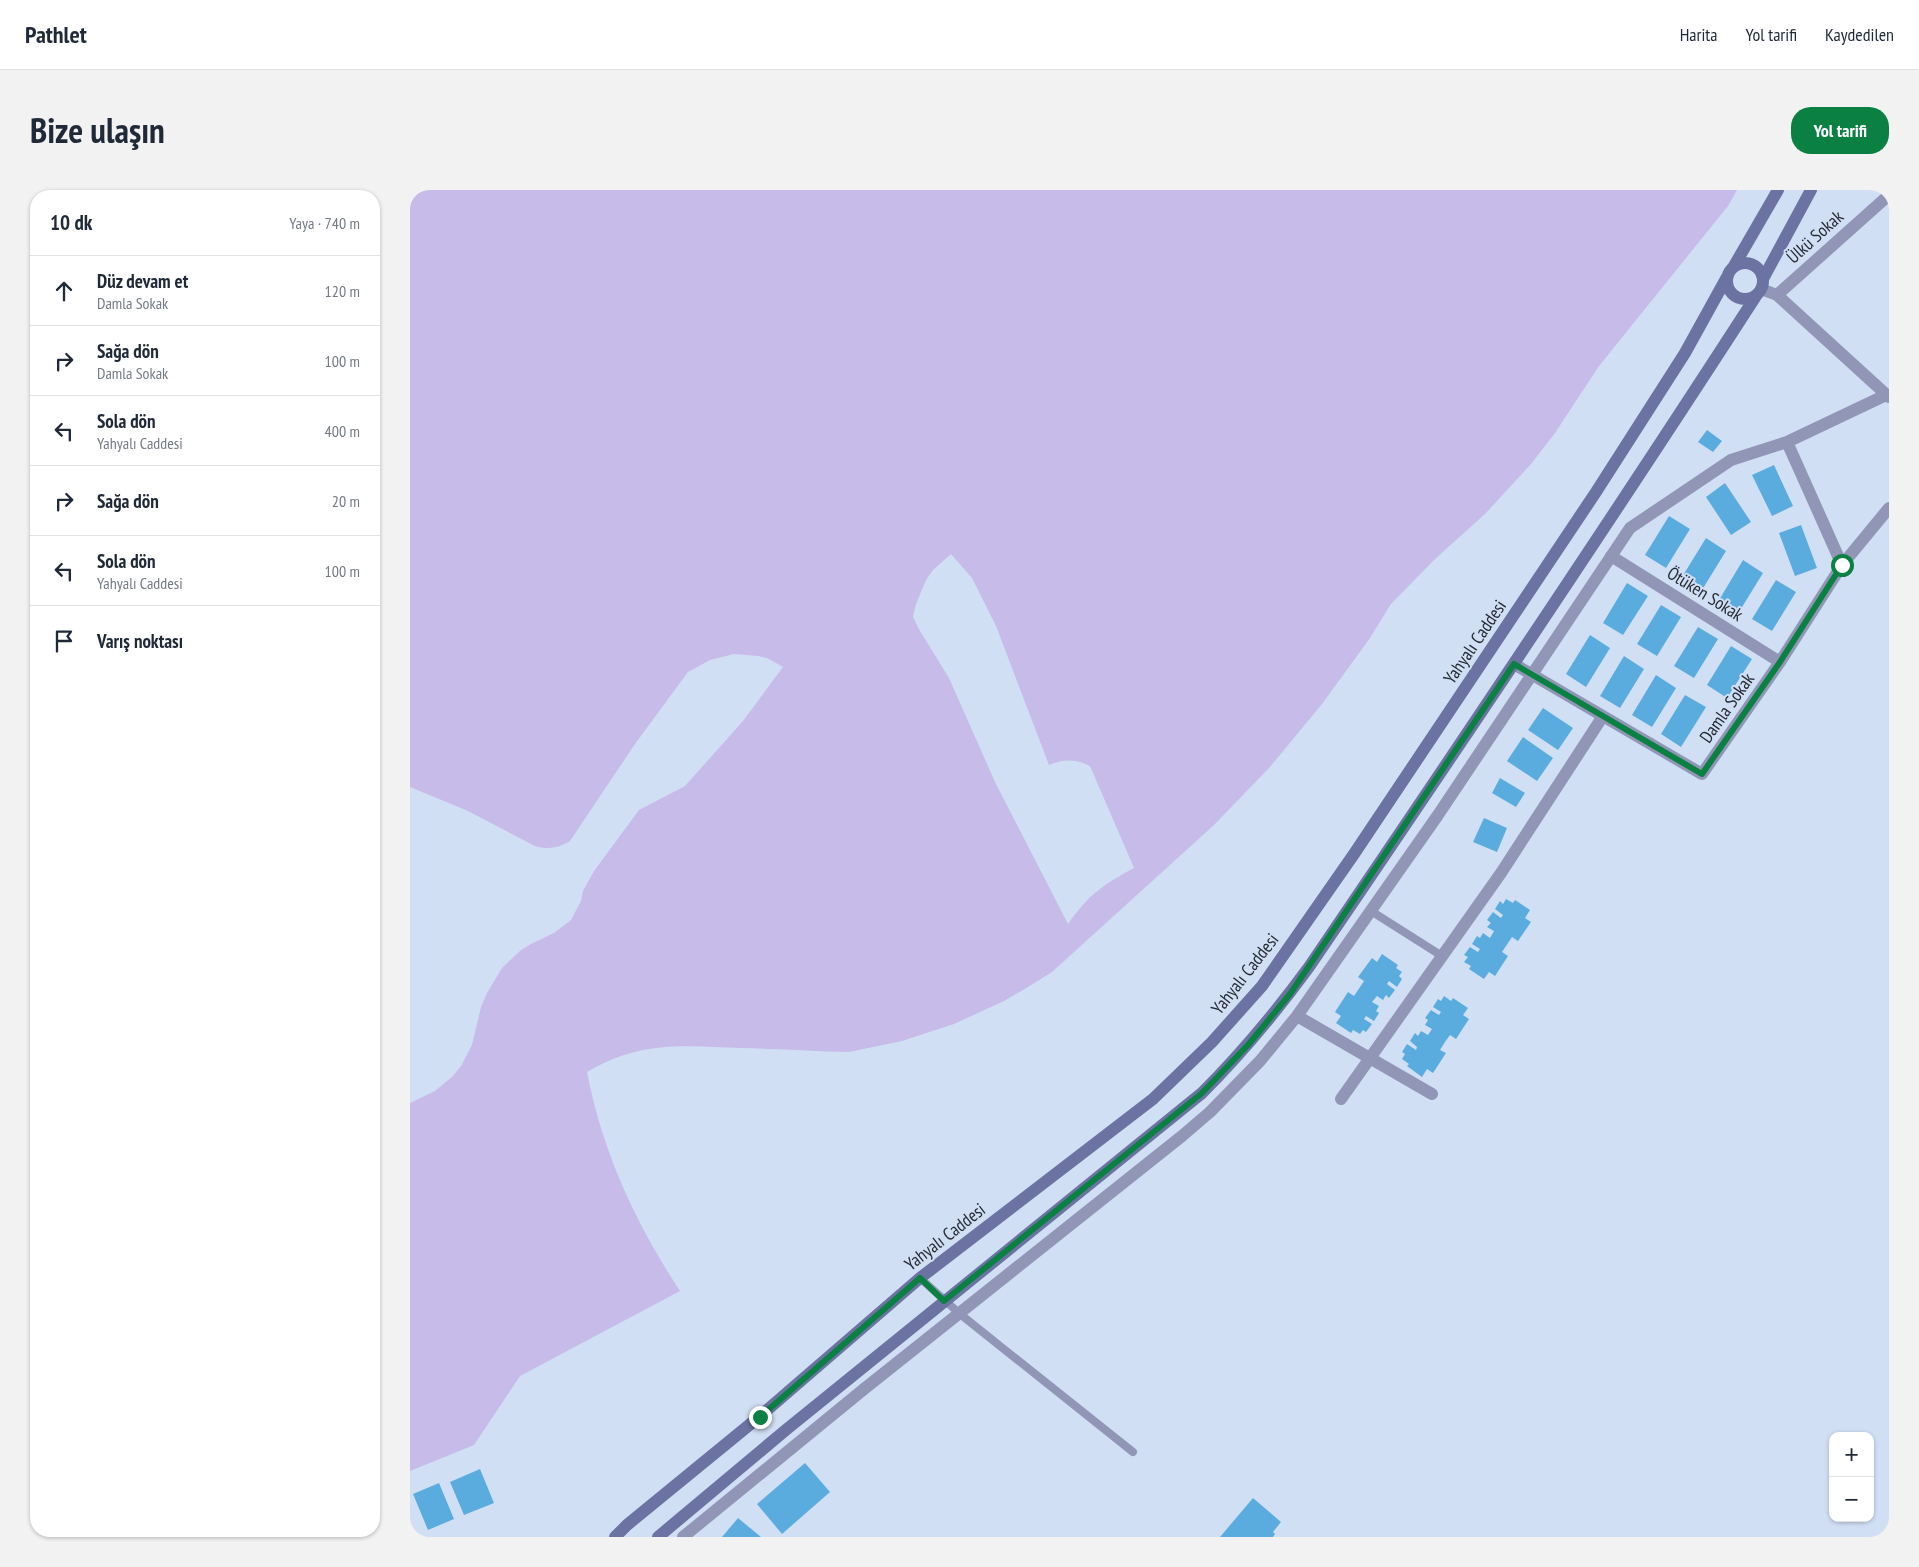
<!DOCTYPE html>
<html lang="tr">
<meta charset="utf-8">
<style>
:root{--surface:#fff;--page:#f2f2f3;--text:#1f2937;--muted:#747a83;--line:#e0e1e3;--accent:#0b8043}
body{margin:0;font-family:"PT Sans Narrow",sans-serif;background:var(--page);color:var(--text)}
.controls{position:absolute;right:15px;bottom:15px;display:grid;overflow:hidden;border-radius:10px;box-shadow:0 1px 4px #0004}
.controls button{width:45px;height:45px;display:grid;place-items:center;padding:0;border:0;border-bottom:1px solid var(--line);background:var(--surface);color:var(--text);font:25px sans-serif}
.stop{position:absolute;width:15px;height:15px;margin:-11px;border:4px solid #0b8043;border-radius:50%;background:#fff}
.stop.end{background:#0b8043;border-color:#fff;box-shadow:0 1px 5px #0008}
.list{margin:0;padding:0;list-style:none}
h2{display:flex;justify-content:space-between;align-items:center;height:65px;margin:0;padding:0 20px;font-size:21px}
h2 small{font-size:16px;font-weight:400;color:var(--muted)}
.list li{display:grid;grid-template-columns:32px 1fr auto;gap:15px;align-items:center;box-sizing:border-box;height:70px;padding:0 20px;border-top:1px solid var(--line)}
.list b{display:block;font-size:19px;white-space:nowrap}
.list p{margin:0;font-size:16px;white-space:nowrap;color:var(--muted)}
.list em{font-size:16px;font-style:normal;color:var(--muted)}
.icon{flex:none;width:28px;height:28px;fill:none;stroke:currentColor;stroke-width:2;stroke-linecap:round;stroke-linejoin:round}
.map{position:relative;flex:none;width:1479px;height:1347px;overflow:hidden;border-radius:20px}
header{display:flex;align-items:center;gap:30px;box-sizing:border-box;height:70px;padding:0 25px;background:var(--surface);border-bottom:1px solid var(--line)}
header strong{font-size:24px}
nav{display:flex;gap:28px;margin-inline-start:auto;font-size:18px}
.intro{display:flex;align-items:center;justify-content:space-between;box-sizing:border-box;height:120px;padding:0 30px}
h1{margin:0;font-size:35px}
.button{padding:12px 22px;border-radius:20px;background:var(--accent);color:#fff;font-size:18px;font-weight:700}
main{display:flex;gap:30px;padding:0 30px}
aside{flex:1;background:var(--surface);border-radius:20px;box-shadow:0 1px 4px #0004}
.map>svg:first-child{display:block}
.green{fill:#c7bbe9;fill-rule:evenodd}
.building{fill:#5bacde}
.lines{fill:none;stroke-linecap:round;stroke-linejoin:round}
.service{stroke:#9196b7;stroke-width:8}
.minor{stroke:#9196b7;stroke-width:12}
.secondary{stroke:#6c73a2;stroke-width:12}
.route{stroke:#0b8043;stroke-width:6}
.labels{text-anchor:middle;stroke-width:4;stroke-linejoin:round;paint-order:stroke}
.street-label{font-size:18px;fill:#252a33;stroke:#d1dff5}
</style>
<header>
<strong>Pathlet</strong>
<nav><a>Harita</a><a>Yol tarifi</a><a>Kaydedilen</a></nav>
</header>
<div class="intro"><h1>Bize ulaşın</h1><a class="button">Yol tarifi</a></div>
<main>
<aside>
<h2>10 dk<small>Yaya · 740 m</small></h2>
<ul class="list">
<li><svg class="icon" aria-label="ahead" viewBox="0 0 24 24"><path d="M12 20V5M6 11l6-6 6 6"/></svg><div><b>Düz devam et</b><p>Damla Sokak</p></div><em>120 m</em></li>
<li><svg class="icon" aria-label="right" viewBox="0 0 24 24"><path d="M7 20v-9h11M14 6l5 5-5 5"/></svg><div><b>Sağa dön</b><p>Damla Sokak</p></div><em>100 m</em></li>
<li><svg class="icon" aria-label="left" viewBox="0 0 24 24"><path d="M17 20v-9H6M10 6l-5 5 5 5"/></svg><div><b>Sola dön</b><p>Yahyalı Caddesi</p></div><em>400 m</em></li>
<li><svg class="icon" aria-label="right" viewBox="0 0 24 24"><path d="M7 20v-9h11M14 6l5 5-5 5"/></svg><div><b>Sağa dön</b></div><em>20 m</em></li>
<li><svg class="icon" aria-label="left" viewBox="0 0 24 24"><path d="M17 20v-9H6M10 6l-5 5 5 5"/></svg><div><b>Sola dön</b><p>Yahyalı Caddesi</p></div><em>100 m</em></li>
<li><svg class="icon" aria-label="arrive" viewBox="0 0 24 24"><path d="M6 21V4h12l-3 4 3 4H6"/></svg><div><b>Varış noktası</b></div></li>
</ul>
</aside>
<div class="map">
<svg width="1479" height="1347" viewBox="0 0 1479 1347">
<rect width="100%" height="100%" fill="#d1dff5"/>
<!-- green -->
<path class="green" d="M0 0H1327L1318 16 1189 176 1145 243 1121 274 1075 324 1025 369 981 414 960 448 912 514 860 577 804 635 642 782 618 797 594 811 544 834 492 851 439 862C404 861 368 859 332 858 273 856 231 850 177 882 192 961 226 1034 270 1101L110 1186 64 1255 0 1281V913L25 901 43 886 51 876 62 855 71 817 77 803 92 778 111 760 121 754 144 743 161 730 171 711 173 701 184 681 229 620 275 596 333 531 373 477 357 468 348 466 324 464 300 470 278 482 225 554 160 651C149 658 138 660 125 656L58 621 0 597ZM541 364 562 388 586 436 639 575C654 569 666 569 680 576L724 678C693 695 679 704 658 734L585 592 539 488 510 441 503 427 506 414 516 390 523 380Z"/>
<!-- building -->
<path class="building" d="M1297 240 1312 251 1303 262 1288 252Z
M1364 275 1383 316 1362 326 1342 285Z
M1315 293 1341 332 1321 345 1296 307Z
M1259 326 1280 339 1256 378 1235 365Z
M1391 335 1407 378 1385 386 1369 343Z
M1296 348 1316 361 1292 400 1272 387Z
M1333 370 1353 383 1329 422 1309 410Z
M1366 390 1386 402 1362 441 1342 429Z
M1217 393 1238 406 1213 445 1193 433Z
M1251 415 1271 427 1247 466 1227 454Z
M1288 437 1308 449 1284 488 1264 476Z
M1180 445 1200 458 1176 497 1156 484Z
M1321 456 1342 469 1317 508 1297 495Z
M1214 466 1234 479 1210 518 1190 506Z
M1246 485 1266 498 1242 537 1222 525Z
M1275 505 1296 517 1271 557 1251 544Z
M1133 518 1163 538 1148 560 1118 540Z
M1113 547 1143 568 1127 591 1097 571Z
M1090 588 1115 603 1106 617 1082 603Z
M1074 628 1097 638 1087 662 1063 652Z
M1096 709 1103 713 1105 710 1120 720 1115 728 1121 732 1108 751 1102 747 1092 762 1098 766 1085 786 1079 782 1074 789 1059 779 1061 776 1054 772 1058 767 1054 765 1060 757 1068 762 1070 759 1062 754 1067 746 1070 748 1073 743 1080 748 1084 741 1077 737 1081 733 1077 730 1083 722 1091 728 1093 725 1085 719 1090 711 1093 714Z
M972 764 988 775 986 778 992 782 989 786 992 789 987 797 979 791 977 794 985 800 979 808 976 805 973 810 967 806 962 812 969 816 966 821 969 823 964 831 956 826 954 829 962 834 956 842 953 840 950 844 943 840 941 843 926 833 931 826 925 822 938 802 944 806 954 791 948 787 962 768 967 772Z
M1034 806 1041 811 1043 808 1058 818 1053 825 1059 829 1046 849 1040 845 1035 852 1030 860 1036 863 1023 883 1017 879 1012 887 997 876 999 874 992 869 995 864 992 862 997 854 1006 860 1007 857 1000 851 1005 843 1008 846 1011 841 1018 845 1022 839 1015 835 1018 830 1015 828 1021 820 1029 825 1031 822 1023 817 1028 809 1031 811Z
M395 1273 420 1302 372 1344 347 1314Z
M70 1279 84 1313 54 1325 40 1292Z
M29 1293 44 1329 18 1340 3 1304Z
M843 1308 871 1332 863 1342 865 1344 863 1347H810Z
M328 1328 351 1347H312Z"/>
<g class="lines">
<!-- service -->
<path class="service" d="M961 721 1032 766
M510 1088 550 1124 723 1262"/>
<!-- minor -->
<path class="minor" d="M1351 99 1367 105 1479 5
M1367 105 1479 207
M1377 252 1432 375
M1201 366 1370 472
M1104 474 1292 584 1370 472 1432 375 1479 318
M887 826 1022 904
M931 909 1091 683 1193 526
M273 1347 454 1199 772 946 800 922 850 871 887 826 1028 625 1220 338 1321 270 1377 252 1476 205"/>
<!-- secondary -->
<path class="secondary" d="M1317 91a18 18 0 1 1 36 0a18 18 0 1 1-36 0Z
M1324 76 1368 0
M1353 89 1401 0
M205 1347 217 1335 349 1227 510 1088 743 909 802 852 852 796 944 664 1186 302 1275 163 1317 87
M248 1347 377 1239 792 903C831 864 866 822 899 777 1050 555 1200 332 1346 106"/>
</g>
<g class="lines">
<!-- route -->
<path class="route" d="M350 1227 510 1088 534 1111 792 903 838 855 880 804 1104 474 1292 584 1370 472 1432 375"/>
</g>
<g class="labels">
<!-- street labels -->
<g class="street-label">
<text transform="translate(1405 47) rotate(-42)" y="6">Ülkü Sokak</text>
<text transform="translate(1295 404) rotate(32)" y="6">Ötüken Sokak</text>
<text transform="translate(1065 452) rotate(-56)" y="6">Yahyalı Caddesi</text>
<text transform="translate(1317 518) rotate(-55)" y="6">Damla Sokak</text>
<text transform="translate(835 784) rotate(-52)" y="6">Yahyalı Caddesi</text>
<text transform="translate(535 1047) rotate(-38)" y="6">Yahyalı Caddesi</text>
</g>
</g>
</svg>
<div class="controls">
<button>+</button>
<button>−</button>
</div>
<div class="stop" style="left:1432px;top:375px"></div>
<div class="stop end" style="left:350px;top:1227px"></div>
</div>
</main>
